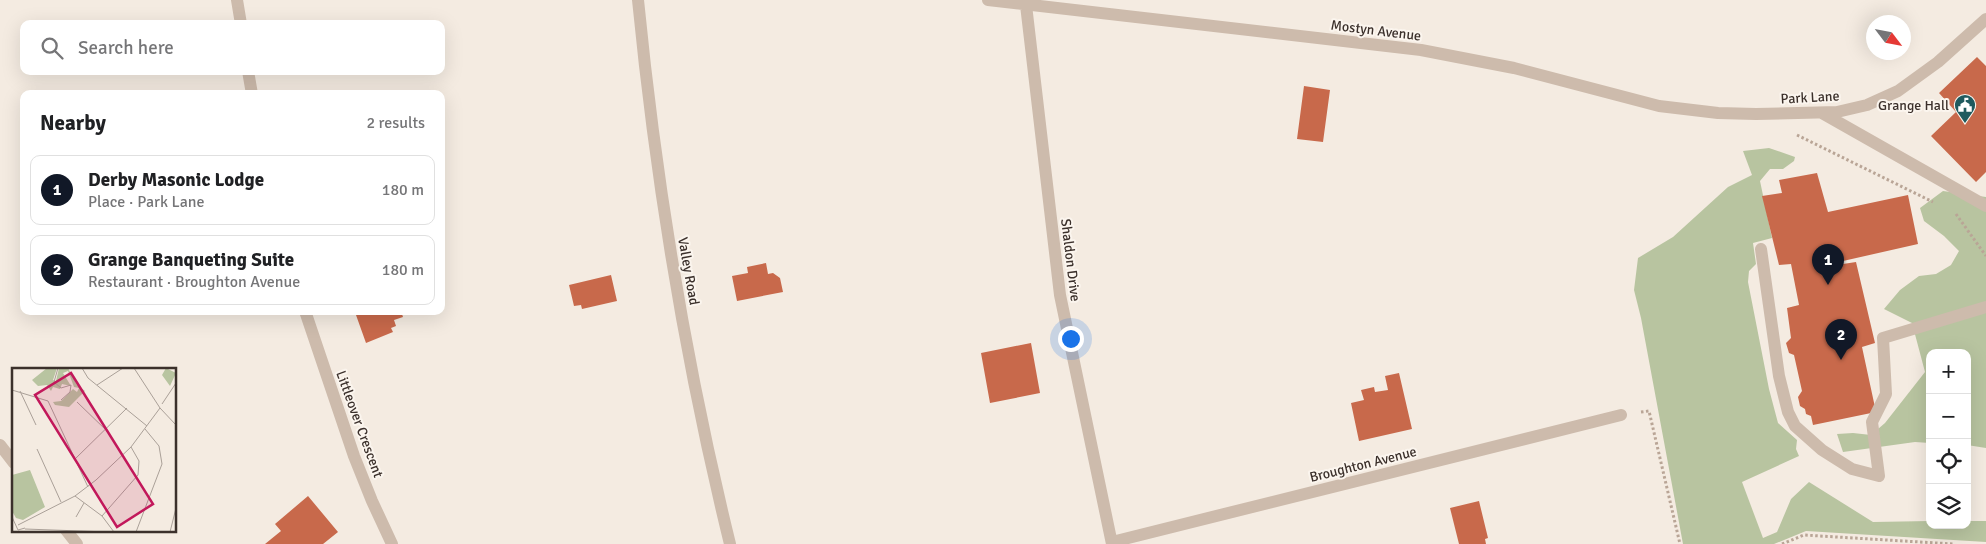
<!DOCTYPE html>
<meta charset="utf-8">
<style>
:root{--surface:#fff;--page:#f2f2f2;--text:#202124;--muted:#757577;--line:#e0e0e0;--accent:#111827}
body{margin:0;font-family:Signika,sans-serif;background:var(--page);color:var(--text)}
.controls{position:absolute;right:15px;bottom:15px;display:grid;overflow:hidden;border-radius:10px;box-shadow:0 5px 20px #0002}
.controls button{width:45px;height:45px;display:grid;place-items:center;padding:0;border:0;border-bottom:1px solid var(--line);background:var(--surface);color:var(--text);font:25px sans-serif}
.compass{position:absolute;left:1866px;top:15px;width:45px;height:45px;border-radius:50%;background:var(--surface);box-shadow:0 5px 20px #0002;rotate:122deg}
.you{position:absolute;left:1070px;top:338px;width:18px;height:18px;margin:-12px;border:4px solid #fff;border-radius:50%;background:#1a73e8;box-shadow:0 0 0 8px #1a73e833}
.badge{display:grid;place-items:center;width:32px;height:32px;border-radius:50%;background:var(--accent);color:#fff;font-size:16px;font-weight:700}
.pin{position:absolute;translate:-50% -41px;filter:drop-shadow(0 1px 2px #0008)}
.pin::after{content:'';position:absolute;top:26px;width:18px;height:15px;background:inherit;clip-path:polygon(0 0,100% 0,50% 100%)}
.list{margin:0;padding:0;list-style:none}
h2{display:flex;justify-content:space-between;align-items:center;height:65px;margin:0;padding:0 20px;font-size:21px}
h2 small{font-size:16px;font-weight:400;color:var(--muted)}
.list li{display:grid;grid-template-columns:32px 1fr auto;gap:15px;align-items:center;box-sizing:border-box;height:70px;margin:0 10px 10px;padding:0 10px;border:1px solid var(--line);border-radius:10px}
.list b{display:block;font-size:19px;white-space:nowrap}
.list p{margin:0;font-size:16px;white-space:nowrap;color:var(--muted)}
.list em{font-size:16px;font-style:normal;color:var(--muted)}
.icon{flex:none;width:28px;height:28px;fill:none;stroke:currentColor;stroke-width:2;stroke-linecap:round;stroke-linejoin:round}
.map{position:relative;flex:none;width:1986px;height:544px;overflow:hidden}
.search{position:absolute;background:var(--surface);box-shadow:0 5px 20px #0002;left:20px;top:20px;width:425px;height:55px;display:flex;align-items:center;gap:12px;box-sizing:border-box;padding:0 18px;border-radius:10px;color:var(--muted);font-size:19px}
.panel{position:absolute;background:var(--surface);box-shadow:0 5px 20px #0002;left:20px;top:90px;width:425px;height:225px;border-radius:10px}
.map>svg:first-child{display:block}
.green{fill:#b8c4a0}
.building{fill:#c8694b}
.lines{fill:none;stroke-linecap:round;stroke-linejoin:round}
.path{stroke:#b9a596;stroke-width:3;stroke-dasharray:2.5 2.5;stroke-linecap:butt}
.minor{stroke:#cdbbac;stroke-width:12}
.labels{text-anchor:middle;stroke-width:4;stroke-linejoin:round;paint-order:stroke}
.street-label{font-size:14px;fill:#3b302b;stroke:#fbf5ee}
.poi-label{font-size:14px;fill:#3b302b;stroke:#fbf5ee;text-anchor:end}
.inset-road{fill:none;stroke:#aaa098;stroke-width:1}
.view{fill:#c2185b;fill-opacity:0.15;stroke:#c2185b;stroke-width:2.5}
.inset-edge{fill:none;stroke:#3b302b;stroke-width:2.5}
</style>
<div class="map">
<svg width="1986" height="544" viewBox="0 0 1986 544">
<rect width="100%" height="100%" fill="#f4ebe1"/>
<!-- green -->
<path class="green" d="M1769 148 1795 157 1794 161 1783 169H1770L1760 181 1772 238 1753 243 1756 264 1749 271 1748 282 1769 389 1778 423 1797 440 1796 449 1799 456 1742 482 1763 538 1777 532 1791 499 1809 482 1873 522 1930 521V525H1967V521H1986V542L1806 531 1774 544H1683L1641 318 1634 290 1638 258 1673 237 1728 187 1752 175 1743 151Z
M1943 191 1986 197V448L1967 445V353H1930V443L1915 442 1843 452 1837 434 1853 433 1871 435 1885 423 1925 372 1912 323 1884 309 1900 290 1919 276 1936 274 1951 265 1959 251 1944 236 1924 221 1920 208Z"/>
<!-- building -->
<path class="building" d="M1977 57 1986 66V172L1976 182 1931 136 1956 112 1939 93Z
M1304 86 1330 90 1323 142 1297 139Z
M1817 173 1828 212 1908 195 1918 244 1843 261V264L1856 262 1875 343 1862 347 1876 412 1813 425 1811 416 1806 414 1805 409 1800 406 1798 397 1802 391 1794 355 1789 353 1786 343 1791 338 1787 308 1799 305 1791 264 1779 265 1762 196 1782 193 1779 180Z
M766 263 768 274 773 273 780 278 783 292 737 301 732 276 748 273 747 267Z
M611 275 617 301 582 309 581 305 574 306 569 285Z
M367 311H401L403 317 394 320 396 326 391 328 393 332 366 343 356 315Z
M1031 343 1040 393 990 403 981 353Z
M1399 373 1412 429 1359 441 1351 403 1364 400 1361 390 1374 387 1375 392 1388 390 1385 376Z
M308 496 338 532 323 544H265L281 531 275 524Z
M1479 501 1488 538 1485 539 1486 544H1459L1450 508Z"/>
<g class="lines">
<!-- path -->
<path class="path" d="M1797 135 1933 202
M1956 214 1986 256
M1641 412 1649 411 1680 544
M1782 544 1804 535 1953 544"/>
<!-- minor -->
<path class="minor" d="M237 0 241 24
M638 0C656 183 686 365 730 544
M988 0 1421 50 1514 68 1659 106 1718 113 1756 114 1837 112 1867 105 1898 91 1938 62 1986 19
M1026 5 1060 295 1112 544
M248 71 252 94
M1822 113 1986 206
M1761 249 1779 376 1788 412 1795 426 1822 450 1852 469 1879 476 1872 422 1886 394 1883 338 1986 307
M305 311 354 456 372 501 392 544
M0 445 14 463
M66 530 77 544
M1112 542 1621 415"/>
</g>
<!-- icons -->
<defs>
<g id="civic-pin" transform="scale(1.125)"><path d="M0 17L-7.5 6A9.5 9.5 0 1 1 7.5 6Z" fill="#1f5a5e" stroke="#fbf5ee"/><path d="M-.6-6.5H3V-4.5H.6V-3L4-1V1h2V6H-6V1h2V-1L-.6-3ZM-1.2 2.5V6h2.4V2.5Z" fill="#fff"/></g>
</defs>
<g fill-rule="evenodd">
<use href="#civic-pin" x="1965" y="105"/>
</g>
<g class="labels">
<!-- street labels -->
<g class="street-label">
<text transform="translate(1376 30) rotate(7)" y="5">Mostyn Avenue</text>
<text transform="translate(1810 97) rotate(-3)" y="5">Park Lane</text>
<text transform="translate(1071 260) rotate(83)" y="5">Shaldon Drive</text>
<text transform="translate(689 271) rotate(80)" y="5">Valley Road</text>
<text transform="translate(360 424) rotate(70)" y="5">Littleover Crescent</text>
<text transform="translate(1363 464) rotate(-14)" y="5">Broughton Avenue</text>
</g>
<!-- poi labels -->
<g class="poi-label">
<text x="1949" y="110">Grange Hall</text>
</g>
</g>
<!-- overview -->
<g transform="translate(12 368)">
<rect width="164" height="164" fill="#f4ebe1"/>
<path d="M35 0H45L41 12 44 13 47 0H56L65 17 73 23 57 39 43 37 41 34 49 33 61 21 65 24 67 20 62 19 56 3 51 5 59 18 50 16 48 21 41 19 39 23 35 17 26 18 20 12ZM154 0 164 5 158 18 150 7ZM18 102 33 139 11 152 4 150 0 143V107Z" fill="#b8c4a0"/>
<path class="inset-road" d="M46 0 42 14 49 20 59 17 58 24 49 32M70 0 76 10 135 58M122 0 148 40 164 57M85 17 111 0M0 22 36 33 76 119M8 23 24 57M65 34 95 63M150 36 164 15M25 81 49 134M63 91 115 40M63 128 90 148 102 164M90 148 126 107 127 93 119 79M0 149 6 162 13 160M64 149 72 135M6 157 63 128 84 112 119 79 148 40M13 161 96 164M124 164 150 96 147 78 133 61M158 164 164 140"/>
<path class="view" d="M59 5 141 136 105 159 23 27Z"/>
<rect width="164" height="164" class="inset-edge"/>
</g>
</svg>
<div class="controls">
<button>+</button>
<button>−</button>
<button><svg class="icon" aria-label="locate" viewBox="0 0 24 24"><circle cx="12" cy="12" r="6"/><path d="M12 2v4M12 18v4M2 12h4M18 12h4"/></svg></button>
<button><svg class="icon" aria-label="layers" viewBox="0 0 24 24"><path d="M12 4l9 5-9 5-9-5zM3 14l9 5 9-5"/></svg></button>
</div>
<svg class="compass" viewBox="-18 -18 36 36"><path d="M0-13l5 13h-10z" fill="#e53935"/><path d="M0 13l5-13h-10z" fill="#757577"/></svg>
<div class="you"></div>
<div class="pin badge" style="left:1828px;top:285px">1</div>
<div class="pin badge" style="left:1841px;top:360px">2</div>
<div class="search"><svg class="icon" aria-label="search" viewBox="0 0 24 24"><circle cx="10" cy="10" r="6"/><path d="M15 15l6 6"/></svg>Search here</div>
<section class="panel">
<h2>Nearby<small>2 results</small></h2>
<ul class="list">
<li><span class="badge">1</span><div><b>Derby Masonic Lodge</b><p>Place · Park Lane</p></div><em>180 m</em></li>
<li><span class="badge">2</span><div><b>Grange Banqueting Suite</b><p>Restaurant · Broughton Avenue</p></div><em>180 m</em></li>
</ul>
</section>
</div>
